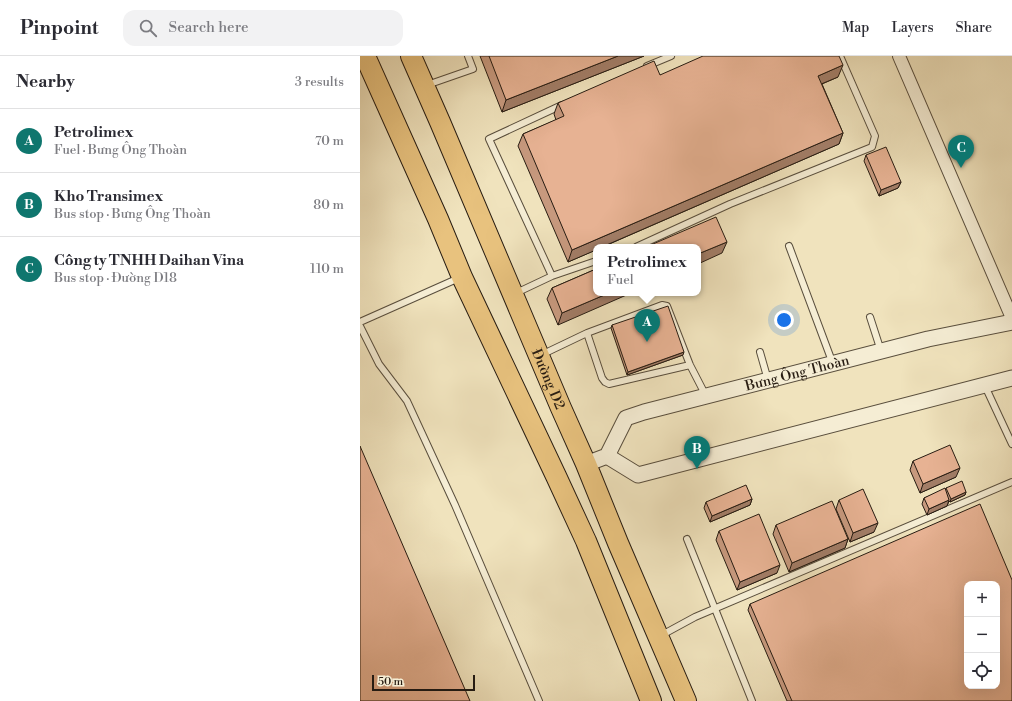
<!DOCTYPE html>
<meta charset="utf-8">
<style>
:root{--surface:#fff;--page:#f2f2f3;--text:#2b2b33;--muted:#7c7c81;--line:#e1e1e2;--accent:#0f766e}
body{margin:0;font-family:"Libre Bodoni",serif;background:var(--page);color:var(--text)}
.controls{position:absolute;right:12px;bottom:12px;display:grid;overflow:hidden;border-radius:8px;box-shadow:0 4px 16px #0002}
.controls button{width:36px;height:36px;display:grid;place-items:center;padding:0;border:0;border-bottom:1px solid var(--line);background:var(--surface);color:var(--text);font:20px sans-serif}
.scale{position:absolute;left:12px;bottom:10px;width:103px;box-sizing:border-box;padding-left:4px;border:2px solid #271c12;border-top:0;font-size:11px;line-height:14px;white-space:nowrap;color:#271c12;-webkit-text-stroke:3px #f5edd4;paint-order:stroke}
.you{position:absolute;left:424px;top:264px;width:14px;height:14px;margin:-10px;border:3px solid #fff;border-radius:50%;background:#1a73e8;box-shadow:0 0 0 6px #1a73e833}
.badge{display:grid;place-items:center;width:26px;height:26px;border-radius:50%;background:var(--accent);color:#fff;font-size:13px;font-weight:700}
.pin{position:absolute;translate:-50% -33px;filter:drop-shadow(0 1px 2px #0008)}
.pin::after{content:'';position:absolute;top:21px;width:14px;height:12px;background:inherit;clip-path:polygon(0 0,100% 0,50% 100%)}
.popup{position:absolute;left:233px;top:188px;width:108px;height:52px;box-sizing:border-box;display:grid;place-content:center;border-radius:8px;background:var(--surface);filter:drop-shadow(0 1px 3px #0005);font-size:13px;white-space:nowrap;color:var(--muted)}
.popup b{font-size:15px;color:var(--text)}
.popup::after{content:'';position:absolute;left:50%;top:100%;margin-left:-8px;border:8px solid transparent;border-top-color:var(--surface)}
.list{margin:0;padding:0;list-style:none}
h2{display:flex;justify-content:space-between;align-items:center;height:52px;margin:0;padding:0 16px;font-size:17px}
h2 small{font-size:13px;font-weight:400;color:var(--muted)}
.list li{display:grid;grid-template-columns:26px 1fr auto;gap:12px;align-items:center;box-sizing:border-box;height:64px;padding:0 16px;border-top:1px solid var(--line)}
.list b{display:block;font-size:15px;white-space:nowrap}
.list p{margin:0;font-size:13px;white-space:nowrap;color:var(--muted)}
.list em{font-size:13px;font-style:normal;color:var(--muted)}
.icon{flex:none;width:22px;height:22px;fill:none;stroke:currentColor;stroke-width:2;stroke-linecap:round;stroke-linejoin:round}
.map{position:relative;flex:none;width:652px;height:645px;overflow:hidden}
header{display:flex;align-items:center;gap:24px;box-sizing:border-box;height:56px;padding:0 20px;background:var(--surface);border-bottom:1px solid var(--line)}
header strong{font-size:19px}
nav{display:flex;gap:22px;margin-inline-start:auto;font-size:14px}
.search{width:280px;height:36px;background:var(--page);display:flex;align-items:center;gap:10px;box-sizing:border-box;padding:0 14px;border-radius:12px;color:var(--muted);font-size:15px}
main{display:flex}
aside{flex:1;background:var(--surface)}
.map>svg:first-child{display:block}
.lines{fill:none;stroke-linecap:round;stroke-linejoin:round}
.service-casing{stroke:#594e3d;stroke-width:8}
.minor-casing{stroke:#594e3d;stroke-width:14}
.tertiary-casing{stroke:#594e3d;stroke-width:17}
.primary-casing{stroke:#271c12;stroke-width:22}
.service{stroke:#f5edd4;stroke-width:6}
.minor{stroke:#f5edd4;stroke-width:12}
.tertiary{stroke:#f5edd4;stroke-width:15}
.primary{stroke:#e8c27e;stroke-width:20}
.wall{fill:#c7997e;stroke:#271c12}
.shaded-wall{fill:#a27d67;stroke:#271c12}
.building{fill:#e7b293;stroke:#271c12;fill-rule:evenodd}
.labels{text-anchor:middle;stroke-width:3;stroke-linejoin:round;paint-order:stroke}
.street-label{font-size:14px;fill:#271c12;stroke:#f5edd4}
</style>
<header>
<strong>Pinpoint</strong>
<div class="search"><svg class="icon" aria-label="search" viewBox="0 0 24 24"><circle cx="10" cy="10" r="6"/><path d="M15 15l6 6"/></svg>Search here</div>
<nav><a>Map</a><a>Layers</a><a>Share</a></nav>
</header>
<main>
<aside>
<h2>Nearby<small>3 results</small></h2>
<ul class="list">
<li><span class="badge">A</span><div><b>Petrolimex</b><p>Fuel · Bưng Ông Thoàn</p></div><em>70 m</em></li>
<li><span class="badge">B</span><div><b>Kho Transimex</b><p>Bus stop · Bưng Ông Thoàn</p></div><em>80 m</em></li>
<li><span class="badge">C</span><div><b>Công ty TNHH Daihan Vina</b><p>Bus stop · Đường D18</p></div><em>110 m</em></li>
</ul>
</aside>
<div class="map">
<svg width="652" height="645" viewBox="0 0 652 645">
<rect width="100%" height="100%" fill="#f0e3bd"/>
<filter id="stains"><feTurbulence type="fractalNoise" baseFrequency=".005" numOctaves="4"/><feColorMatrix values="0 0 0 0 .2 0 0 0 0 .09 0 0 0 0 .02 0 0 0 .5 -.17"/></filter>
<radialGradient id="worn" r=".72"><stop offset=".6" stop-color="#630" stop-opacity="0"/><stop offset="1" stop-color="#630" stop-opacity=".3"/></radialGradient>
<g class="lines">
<!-- service casing -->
<g class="service-casing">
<path id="service" d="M287 10 311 0
M67 29 113 13 108 0
M202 49 129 83 192 220 236 205
M429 190 473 308
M276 191 370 148 512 91 515 80 480 0
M156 237 192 220
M510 261 521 295
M0 266 99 222
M0 270 19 308 47 345 95 449 179 645
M227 277 242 322 245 326 249 328 330 309
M400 296 408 324
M181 299 227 277 302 249 307 250 330 309 346 340
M625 330 652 388
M327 483 392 645
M300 580 335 561 652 426"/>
</g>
<!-- minor casing -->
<g class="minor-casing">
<path id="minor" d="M539 0 652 262"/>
</g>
<!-- tertiary casing -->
<g class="tertiary-casing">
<g id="tertiary">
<path d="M247 400 278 419 652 322"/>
<path id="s1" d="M226 408 247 400 266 362 284 356 568 283 652 266"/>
</g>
</g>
<!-- primary casing -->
<g class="primary-casing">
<g id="primary">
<path d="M5 0 78 163 102 221 196 420 226 485 291 645"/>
<path id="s2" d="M51 0 80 66 201 352 226 408 258 487 326 645"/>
</g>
</g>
<!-- service -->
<use href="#service" class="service"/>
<!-- minor -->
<use href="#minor" class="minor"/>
<!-- tertiary -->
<use href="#tertiary" class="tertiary"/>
<!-- primary -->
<use href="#primary" class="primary"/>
</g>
<!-- wall -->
<path class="wall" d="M120 0H284L142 56Z
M300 19 478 21 462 28 483 77 479 88 208 206 158 90 163 78 196 64 194 58 198 47Z
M506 99 541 126 538 132 519 140 504 105Z
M236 213 198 269 187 243 192 232Z
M252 269 323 299 267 319 251 272Z
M553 405 596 421 560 437 550 414Z
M586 432 606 436 605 439 590 446 589 445 587 450 567 459 562 448 564 442 585 434Z
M392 443 390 449 350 466 344 452 346 446Z
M479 444 514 476 490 486 476 453Z
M416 469 488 483 485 492 429 516 413 478Z
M359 475 417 517 377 534 356 484Z
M390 548 652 645H427L388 554Z"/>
<!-- shaded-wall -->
<path class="shaded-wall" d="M258 0H284L142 56 146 44Z
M483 9 478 21 454 31 458 20Z
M483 77 479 88 242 191H236V194L208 206 212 194Z
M541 126 538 132 519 140 521 134Z
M367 186 362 197 338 208V198Z
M249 237H271L198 269 202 257Z
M324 296 323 299 267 319 268 316Z
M600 412 596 421 560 437 563 428Z
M606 436 605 439 590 446 591 443Z
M392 443 390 449 350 466 352 460Z
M589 444 587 450 567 459 569 453Z
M518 467 514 476 490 486 493 477Z
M488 483 485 492 429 516 432 507Z
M420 509 417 517 377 534 380 526Z"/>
<!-- building -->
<path class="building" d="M129 0H258L146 44Z
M343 0H479L483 9 458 20 483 77 212 194 163 78 204 60 198 47 294 5 300 19Z
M526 91 541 126 521 134 506 99Z
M356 161 367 186 338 198V191H286Z
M236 213V237H249L202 257 192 232Z
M308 250 324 296 268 316 252 269Z
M590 389 600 412 563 428 553 405Z
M0 390 110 645H0Z
M602 425 606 436 591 443 586 432Z
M386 429 392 443 352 460 346 446Z
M585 432 589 444 569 453 564 442Z
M503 433 518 467 493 477 479 444Z
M472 445 488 483 432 507 416 469Z
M620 448 652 524V645H432L390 548ZM607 528H637V630H607Z
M399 458 420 509 380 526 359 475Z"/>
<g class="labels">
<!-- street labels -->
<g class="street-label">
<text dy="5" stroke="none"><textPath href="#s1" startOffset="242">Bưng Ông Thoàn</textPath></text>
<text dy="5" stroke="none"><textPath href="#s2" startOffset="351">Đường D2</textPath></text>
</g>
</g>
<rect width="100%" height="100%" filter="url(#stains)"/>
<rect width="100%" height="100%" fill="url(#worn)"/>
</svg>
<div class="controls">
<button>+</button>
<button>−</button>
<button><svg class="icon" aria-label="locate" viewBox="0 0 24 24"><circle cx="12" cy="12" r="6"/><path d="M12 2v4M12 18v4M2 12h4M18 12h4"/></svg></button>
</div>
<div class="scale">50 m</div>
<div class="you"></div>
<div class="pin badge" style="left:287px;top:286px">A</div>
<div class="popup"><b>Petrolimex</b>Fuel</div>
<div class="pin badge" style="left:337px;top:413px">B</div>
<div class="pin badge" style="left:601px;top:112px">C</div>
</div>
</main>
